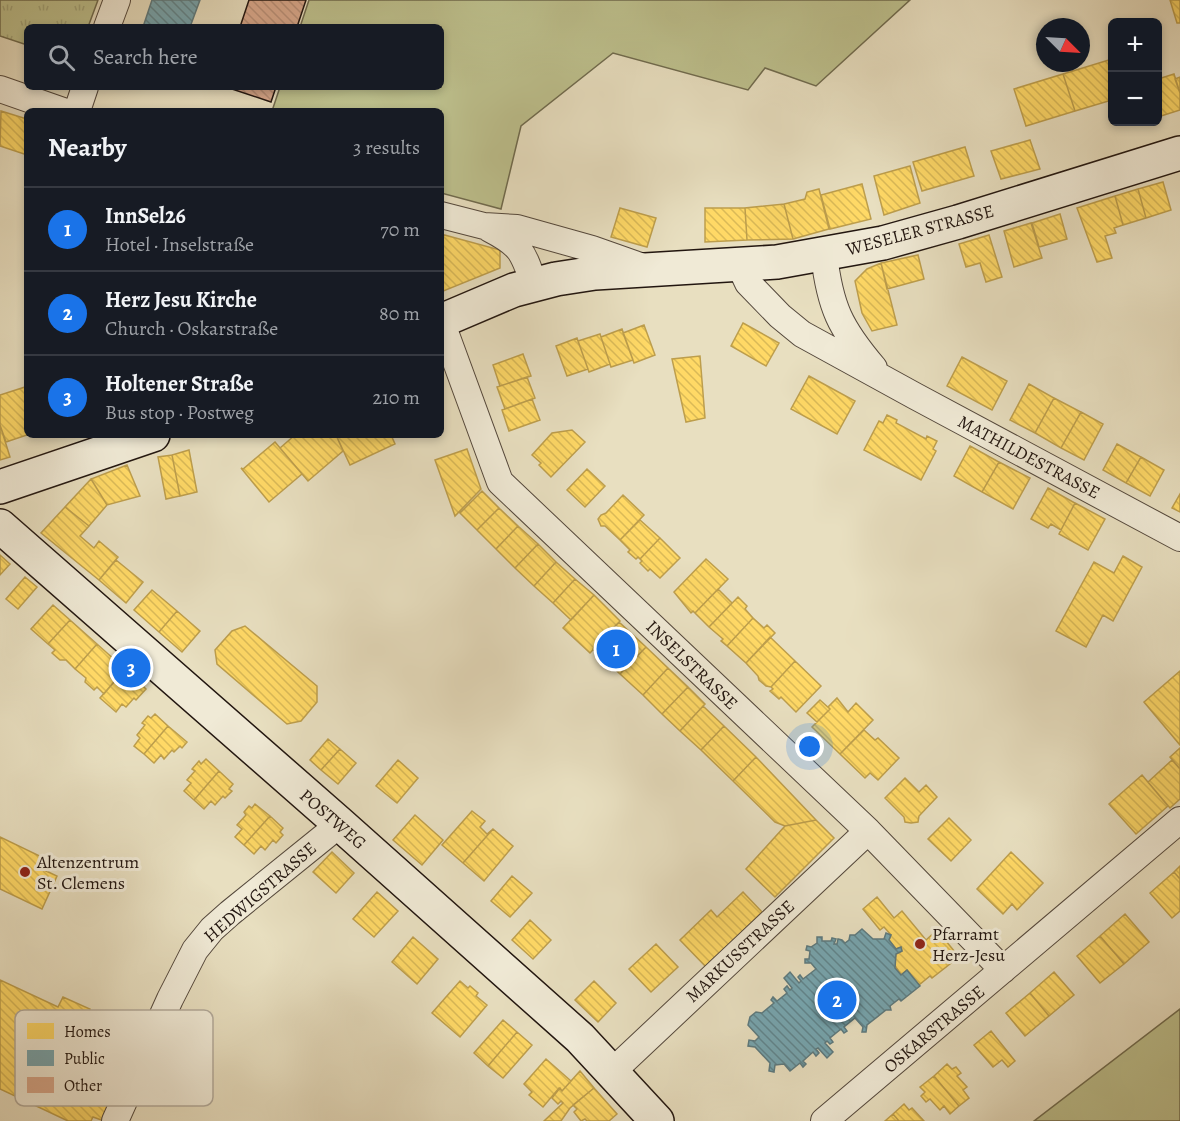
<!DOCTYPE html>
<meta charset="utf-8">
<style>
:root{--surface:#171b24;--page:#242831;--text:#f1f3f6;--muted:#9ea1a6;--line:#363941;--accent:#1a73e8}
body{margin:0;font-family:Alegreya,serif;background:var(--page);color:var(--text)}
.controls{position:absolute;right:18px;top:18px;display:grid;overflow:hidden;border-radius:9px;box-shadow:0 3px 9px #0003}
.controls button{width:54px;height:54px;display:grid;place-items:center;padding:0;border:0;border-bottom:2px solid var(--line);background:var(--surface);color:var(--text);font:30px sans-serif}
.compass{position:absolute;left:1036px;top:18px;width:54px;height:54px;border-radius:50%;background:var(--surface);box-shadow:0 3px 9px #0003;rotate:114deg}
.you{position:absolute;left:810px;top:747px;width:21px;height:21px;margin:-15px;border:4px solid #fff;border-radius:50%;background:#1a73e8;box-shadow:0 0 0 9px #1a73e833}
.badge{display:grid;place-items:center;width:39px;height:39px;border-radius:50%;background:var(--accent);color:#fff;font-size:20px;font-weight:700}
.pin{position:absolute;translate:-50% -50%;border:3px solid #fff;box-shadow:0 2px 6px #0006}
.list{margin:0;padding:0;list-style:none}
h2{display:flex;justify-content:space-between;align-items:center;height:78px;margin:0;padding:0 24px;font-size:26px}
h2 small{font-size:20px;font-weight:400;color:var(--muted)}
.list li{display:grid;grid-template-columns:39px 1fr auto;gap:18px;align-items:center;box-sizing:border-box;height:84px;padding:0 24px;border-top:2px solid var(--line)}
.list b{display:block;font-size:22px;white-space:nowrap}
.list p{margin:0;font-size:20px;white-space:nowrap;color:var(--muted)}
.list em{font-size:20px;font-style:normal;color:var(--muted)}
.icon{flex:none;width:33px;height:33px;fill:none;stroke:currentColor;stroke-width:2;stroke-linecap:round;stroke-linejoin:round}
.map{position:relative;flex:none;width:1180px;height:1121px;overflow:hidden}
.search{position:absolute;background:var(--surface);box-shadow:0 3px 9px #0003;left:24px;top:24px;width:420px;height:66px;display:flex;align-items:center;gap:15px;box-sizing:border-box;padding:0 21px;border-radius:9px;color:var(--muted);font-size:22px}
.panel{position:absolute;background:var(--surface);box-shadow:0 3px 9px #0003;left:24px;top:108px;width:420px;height:330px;border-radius:9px}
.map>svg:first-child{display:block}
.green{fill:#bdc08d;stroke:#706b4e;stroke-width:1.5}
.park{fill:url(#park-tufts);stroke:#706b4e;stroke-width:1.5}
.homes{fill:url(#homes-back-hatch);stroke:#bd9e4c;stroke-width:1.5}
.public{fill:url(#public-back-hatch);stroke:#5d7a7f;stroke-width:1.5}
.building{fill:url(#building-back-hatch);stroke:#221610;stroke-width:1.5}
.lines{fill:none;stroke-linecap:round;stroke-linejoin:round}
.street-casing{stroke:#54483c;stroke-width:28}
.secondary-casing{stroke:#221610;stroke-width:36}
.street{stroke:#f0ead6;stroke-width:26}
.secondary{stroke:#f0ead6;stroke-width:33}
.poi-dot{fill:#8f2418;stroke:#f0ead6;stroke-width:2}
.labels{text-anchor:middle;stroke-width:6;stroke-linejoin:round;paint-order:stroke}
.street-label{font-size:18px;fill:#221610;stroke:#f0ead6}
.poi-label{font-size:18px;fill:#221610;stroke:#f0ead6;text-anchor:start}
.key{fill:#f0ead6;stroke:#b2aa9b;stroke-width:1.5}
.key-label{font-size:16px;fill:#221610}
</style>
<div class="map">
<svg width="1180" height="1121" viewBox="0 0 1180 1121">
<defs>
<pattern id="park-tufts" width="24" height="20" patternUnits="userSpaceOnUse" patternTransform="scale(1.5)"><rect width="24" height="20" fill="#bdc08d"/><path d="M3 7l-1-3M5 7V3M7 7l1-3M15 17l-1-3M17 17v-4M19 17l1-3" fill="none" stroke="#a2a479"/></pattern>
<pattern id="homes-back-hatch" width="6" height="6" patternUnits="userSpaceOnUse" patternTransform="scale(1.5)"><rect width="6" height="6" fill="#ffd966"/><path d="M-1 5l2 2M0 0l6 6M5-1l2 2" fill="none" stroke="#daba57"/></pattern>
<pattern id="public-back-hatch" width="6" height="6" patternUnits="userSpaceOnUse" patternTransform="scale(1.5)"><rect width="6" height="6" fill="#76a5af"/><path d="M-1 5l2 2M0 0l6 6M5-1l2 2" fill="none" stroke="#60858d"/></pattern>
<pattern id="building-back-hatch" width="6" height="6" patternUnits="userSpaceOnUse" patternTransform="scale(1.5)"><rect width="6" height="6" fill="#d8a88c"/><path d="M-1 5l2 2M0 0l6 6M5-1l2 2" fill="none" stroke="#b99078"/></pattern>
</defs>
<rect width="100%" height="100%" fill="#e8dfc0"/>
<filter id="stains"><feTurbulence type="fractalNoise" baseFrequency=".00333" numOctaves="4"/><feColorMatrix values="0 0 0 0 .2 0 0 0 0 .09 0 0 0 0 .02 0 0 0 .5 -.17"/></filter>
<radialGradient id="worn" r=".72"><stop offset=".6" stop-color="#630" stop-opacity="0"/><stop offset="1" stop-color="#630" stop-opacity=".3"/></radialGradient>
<!-- green -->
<path class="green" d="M309 0H910L816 86 765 68 748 90 613 53 521 126 501 209 441 193V111H272L280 87H441V27H300Z
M1180 1009V1121H1034Z"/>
<!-- park -->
<path class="park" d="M0 0H98L88 27H27V45L0 36Z"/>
<!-- homes -->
<path class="homes" d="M1170 0H1180V23H1177Z
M1112 59V100L1075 111 1063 74Z
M1063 74 1075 111 1026 126 1014 89Z
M1174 74 1180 93V110L1158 117V79Z
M1180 77V93L1175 79Z
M1 111 27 119V155L0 146Z
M1030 140 1040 169 1001 179 991 151Z
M965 147 974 176 922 191 913 162Z
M910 166 920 203 884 215 874 176Z
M1163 182 1171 210 1146 218 1138 189Z
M862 184 871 219 830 229 821 195Z
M819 189 829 229 793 239 784 204 805 199 807 192Z
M1138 189 1146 218 1123 225 1115 196Z
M1115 196 1123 225 1114 228 1116 233 1105 236 1112 258 1097 262 1077 208Z
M784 204 793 239 747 240 745 208Z
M620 208 656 218 647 247 611 237Z
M705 208H745L747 240 705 242Z
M1060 214 1067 239 1039 247 1032 223Z
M1031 223 1042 258 1014 267 1004 231Z
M441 234 500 250V268L441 292Z
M989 235 1002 277 986 282 980 263 966 267 959 244Z
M918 255 924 279 887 289 881 263Z
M881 263 897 325 872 331 862 313 855 281 867 269Z
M743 323 779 343 766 366 731 346Z
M644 325 655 355 634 363 623 333Z
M622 329 633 360 611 367 601 337Z
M600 334 610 364 589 372 578 341Z
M577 338 588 369 567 376 556 346Z
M523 354 531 376 500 386 493 365Z
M700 356 705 418 686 422 672 359Z
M962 357 1007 381 992 410 947 386Z
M809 376 855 401 837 434 791 409Z
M527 377 535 398 505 409 497 387Z
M1029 384 1054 398 1035 433 1010 420Z
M25 387 27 392V435L6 442 0 425V395Z
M1054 398 1081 412 1061 448 1035 433Z
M532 399 540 420 509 431 502 410Z
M1081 412 1103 424 1084 460 1061 448Z
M887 415 897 420 896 423 926 439 927 436 937 441 933 449 936 451 921 480 864 450 879 421 883 423Z
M0 425 10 457 0 460Z
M572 430 585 442 551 477 539 465 541 463 532 455 552 433Z
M295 435H336L343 451 308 481 280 448Z
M336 435H391L395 444 350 465Z
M275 442 302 474 269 502 241 468 243 469Z
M1117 444 1141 457 1126 483 1103 470Z
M970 446 999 462 982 492 954 476Z
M467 449 481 489 455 516 435 460Z
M189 450 197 492 180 496 172 455Z
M172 455 180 496 166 499 158 457Z
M1141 457 1164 470 1150 496 1126 483Z
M999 462 1030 478 1013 509 982 492Z
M127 465 140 496 107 505 91 479Z
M587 469 605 486 585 507 567 490Z
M91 479 107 505 89 526 65 507Z
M1048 488 1075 503 1061 530 1051 524 1048 528 1031 519Z
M482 491 499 508 477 530 460 513Z
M1180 494V512L1172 508Z
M623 495 644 515 620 540 605 526H601L598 519 601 515 606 513Z
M1075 503 1105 519 1088 550 1059 534Z
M65 507 89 526 80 536 94 548 99 541 118 557 99 580 41 533Z
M499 508 518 526 496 549 477 530Z
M640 520 660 538 640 559 638 557 636 559 628 552 630 550 620 540Z
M518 526 538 544 515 568 496 549Z
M660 538 680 558 660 578 650 569 648 571 640 563 642 561 640 559Z
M538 544 556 562 534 586 515 568Z
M0 555 10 564 0 575Z
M1123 556 1142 567 1113 621 1103 615 1086 647 1056 631 1094 562 1114 573Z
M706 559 728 579 695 613 693 611 691 613 674 592Z
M116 560 143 582 126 603 99 580Z
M556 562 575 579 553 603 534 586Z
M25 577 37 587 18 609 6 599Z
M575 579 594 595 571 620 553 603Z
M718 589 732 603 709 627 695 613Z
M152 590 177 611 159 632 134 610Z
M594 595 620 621 590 653 563 628Z
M738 597 747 606 745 609 753 618 727 646 721 641 723 639 709 627Z
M53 605 70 620 48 644 31 629Z
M177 611 200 631 182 652 159 632Z
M753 618 764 628 767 625 775 633 746 663 727 646Z
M70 620 97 644 75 669 66 660H60L52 653 55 650 48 644Z
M619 622 646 647 620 674 593 649Z
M245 626 317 686V702L301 721 287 724 217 664 215 650 232 631Z
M770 637 795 661 771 687 766 686 759 680 758 676 746 663Z
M97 644 125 669 104 694 97 687 94 690 85 682 86 678 75 669Z
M646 647 668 668 643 695 620 674Z
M795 661 821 686 796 712 781 697 779 699 770 691 773 689 771 687Z
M668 668 688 687 662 714 643 695Z
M125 669 146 689 136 700 134 698 126 707 122 704 116 712 100 698Z
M1180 671V745L1144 702Z
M688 687 705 704 680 731 662 714Z
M837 698 848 712 856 703 873 720 840 754 812 727 830 709 828 707Z
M820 700 830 709 817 722 807 713Z
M703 706 724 726 701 750 680 731Z
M155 714 168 726 144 754 134 746 140 738 137 735 145 725 142 723 148 716 151 718Z
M168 726 187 742 182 748 180 746 174 752 172 750 164 759 161 755 154 763 144 754Z
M724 726 756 757 733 781 701 750Z
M864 730 875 740 878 738 899 758 878 780 870 773 865 778 840 754Z
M328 739 340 749 321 770 310 760Z
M1180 748V769L1170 757Z
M340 749 356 763 338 784 321 770Z
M756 757 816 820 785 826 775 822 733 781Z
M206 759 219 771 194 800 184 791 191 783 187 780 195 771 192 769 199 761 201 764Z
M398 760 418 778 397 803 376 786Z
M1172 760 1180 769V799L1170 808 1148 782Z
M219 771 233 784 229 789 232 791 225 798 223 796 215 805 211 801 204 809 194 800Z
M1142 775 1168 806 1136 834 1109 804Z
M905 778 919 792 926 785 937 797 919 816 918 822 911 823 905 822 904 817 885 798Z
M255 804 270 816 244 845 235 837 242 829 237 825 246 815 244 812 249 806 252 808Z
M472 811 485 821 480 827 487 834 493 829 463 863 442 845Z
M415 815 443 840 422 865 393 840Z
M270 816 283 828 280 832 283 835 276 843 273 840 265 850 261 846 254 854 244 845Z
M949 818 971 840 951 861 928 839Z
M816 820 834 838 775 897 746 869 785 826Z
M493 829 513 846 484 881 463 863Z
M0 837 46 859 42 869 57 876 42 909 0 889Z
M332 852 354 873 336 893 313 872Z
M1011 852 1043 883 1017 910 1012 904 1003 914 977 889Z
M1180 866V879L1174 872Z
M1174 872 1180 879V911L1172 918 1150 893Z
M512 876 532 893 510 917 491 901Z
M377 892 398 911 374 937 353 919Z
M743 892 762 912 706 967 680 940 711 910 717 917Z
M877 897 894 918 902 911 926 940 937 930 959 957 932 978 930 976 919 985 907 970 901 975 894 964 896 954 902 951 901 947 896 949 889 940 891 935 884 927 880 930 863 909Z
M1125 914 1149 942 1124 964 1100 936Z
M530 920 551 940 533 959 512 940Z
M1100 936 1124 964 1100 983 1077 956Z
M413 937 438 959 417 984 392 962Z
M656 944 678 967 651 992 629 969Z
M1054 972 1074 995 1049 1016 1030 993Z
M0 980 58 1007 63 997 90 1009 68 1056 112 1074 106 1086 117 1091 104 1121 93 1117 91 1121H68L0 1089Z
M460 981 468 988 470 986 478 993 476 996 487 1005 460 1037 432 1013Z
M594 981 616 1003 598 1022 575 1000Z
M1030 993 1049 1016 1025 1036 1006 1013Z
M503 1020 517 1032 488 1066 474 1053Z
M991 1031 1015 1061 1008 1067 1002 1060 993 1067 974 1045Z
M517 1032 532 1045 503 1078 488 1066Z
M546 1059 571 1081 562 1091 559 1088 543 1107 529 1095 532 1092 524 1084Z
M947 1064 952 1069 956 1067 961 1073 957 1076 967 1087 963 1090 969 1098 959 1106 934 1076Z
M580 1071 594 1088 570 1108 561 1121H544L563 1103 561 1101 558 1104 552 1098 560 1088 562 1091Z
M934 1076 959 1106 950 1114 944 1106 940 1110 930 1099 926 1102 921 1096 925 1092 920 1087Z
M594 1088 617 1114 609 1121H587L585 1119 581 1121 574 1112 577 1109 573 1105Z
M904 1104 909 1110 912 1108 924 1121H899L893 1114Z
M893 1114 899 1121H885Z"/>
<!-- public -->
<path class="public" d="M152 0H200L190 27H143Z
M862 929 873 939H884L886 933 891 935 889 940 896 949 901 947 902 951 896 954 895 968 901 975 907 970 920 986 901 1001 899 999 890 1006 891 1010H886L867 1025 866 1032H862L863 1027 855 1018 844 1027 847 1031 844 1033 841 1029 830 1038 833 1042 830 1044 827 1041 825 1043 833 1052 827 1058 818 1048 816 1049 819 1053 816 1056 813 1052 803 1061 806 1064 803 1067 800 1063 790 1071 784 1064 775 1065 774 1072 769 1071 770 1063 755 1047 748 1046 749 1040 755 1041 759 1037 748 1025 750 1017 756 1012 762 1013 774 1003 771 1000 773 997 777 1001 787 993 784 989 787 986 790 990 792 988 784 978 790 972 799 983 801 981 798 977 800 975 803 979 816 969 811 963H805V959H809L810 951 806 950 807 946 811 947 817 943V937H822V941H831L832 938 836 939 834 944H837L838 939 842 940 845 943 849 940 850 935H855Z"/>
<!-- building -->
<path class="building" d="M249 0H306L297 27H240Z
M226 87H276L271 102Z"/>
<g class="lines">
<!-- street casing -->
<g class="street-casing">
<path id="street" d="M107 27 117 0
M0 89 63 111
M77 111 85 87
M441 215 484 226 517 228 592 249 643 267
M490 229C521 245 523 252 534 284
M824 255C830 307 840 328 874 368
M740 266 748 283 780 316 802 334 915 396 1180 538
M441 321 500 482 868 831 1003 970
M613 1071 868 831
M115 1121 170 999 195 950 212 929 230 913 340 824
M824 1121 1180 820"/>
</g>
<!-- secondary casing -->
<g class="secondary-casing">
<path id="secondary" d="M441 321 514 290 556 279 595 273 777 262 883 243 958 222 1180 153
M0 487 153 435
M0 526 340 824 580 1038 657 1121"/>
</g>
<!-- street -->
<use href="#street" class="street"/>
<!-- secondary -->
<use href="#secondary" class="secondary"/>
</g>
<!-- markers -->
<g class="poi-dot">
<circle cx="25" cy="872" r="6"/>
<circle cx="920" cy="944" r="6"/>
</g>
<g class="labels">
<!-- street labels -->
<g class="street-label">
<text transform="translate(920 230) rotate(-15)" y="6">WESELER STRASSE</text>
<text transform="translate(1029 457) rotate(28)" y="6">MATHILDESTRASSE</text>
<text transform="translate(692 665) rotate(44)" y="6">INSELSTRASSE</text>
<text transform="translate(333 819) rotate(41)" y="6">POSTWEG</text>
<text transform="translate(260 892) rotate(-41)" y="6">HEDWIGSTRASSE</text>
<text transform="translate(740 951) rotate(-43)" y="6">MARKUSSTRASSE</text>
<text transform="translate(934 1029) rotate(-40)" y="6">OSKARSTRASSE</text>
</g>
<!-- poi labels -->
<g class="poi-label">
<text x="37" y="868">Altenzentrum<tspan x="37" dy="21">St. Clemens</tspan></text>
<text x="932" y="940">Pfarramt<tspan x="932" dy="21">Herz-Jesu</tspan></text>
</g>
</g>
<!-- legend -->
<rect x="15" y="1010" width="198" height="96" rx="9" class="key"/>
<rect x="27" y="1023" width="27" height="16" fill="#ffd966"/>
<rect x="27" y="1050" width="27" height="16" fill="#76a5af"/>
<rect x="27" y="1077" width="27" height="16" fill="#d8a88c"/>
<g class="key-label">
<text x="64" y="1037">Homes</text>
<text x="64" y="1064">Public</text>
<text x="64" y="1091">Other</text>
</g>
<rect width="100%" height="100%" filter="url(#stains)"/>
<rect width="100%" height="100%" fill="url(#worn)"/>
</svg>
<div class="controls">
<button>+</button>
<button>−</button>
</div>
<svg class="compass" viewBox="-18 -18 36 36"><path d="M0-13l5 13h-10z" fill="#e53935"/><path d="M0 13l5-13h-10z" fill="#9ea1a6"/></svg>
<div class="you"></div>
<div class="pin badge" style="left:616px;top:649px">1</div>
<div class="pin badge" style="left:837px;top:1000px">2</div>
<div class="pin badge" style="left:131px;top:668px">3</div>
<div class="search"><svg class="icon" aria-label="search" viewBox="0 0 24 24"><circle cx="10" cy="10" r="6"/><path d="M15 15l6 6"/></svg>Search here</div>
<section class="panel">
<h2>Nearby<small>3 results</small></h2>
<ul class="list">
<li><span class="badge">1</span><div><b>InnSel26</b><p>Hotel · Inselstraße</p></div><em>70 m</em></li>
<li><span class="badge">2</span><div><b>Herz Jesu Kirche</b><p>Church · Oskarstraße</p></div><em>80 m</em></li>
<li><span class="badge">3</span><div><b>Holtener Straße</b><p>Bus stop · Postweg</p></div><em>210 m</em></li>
</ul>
</section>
</div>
